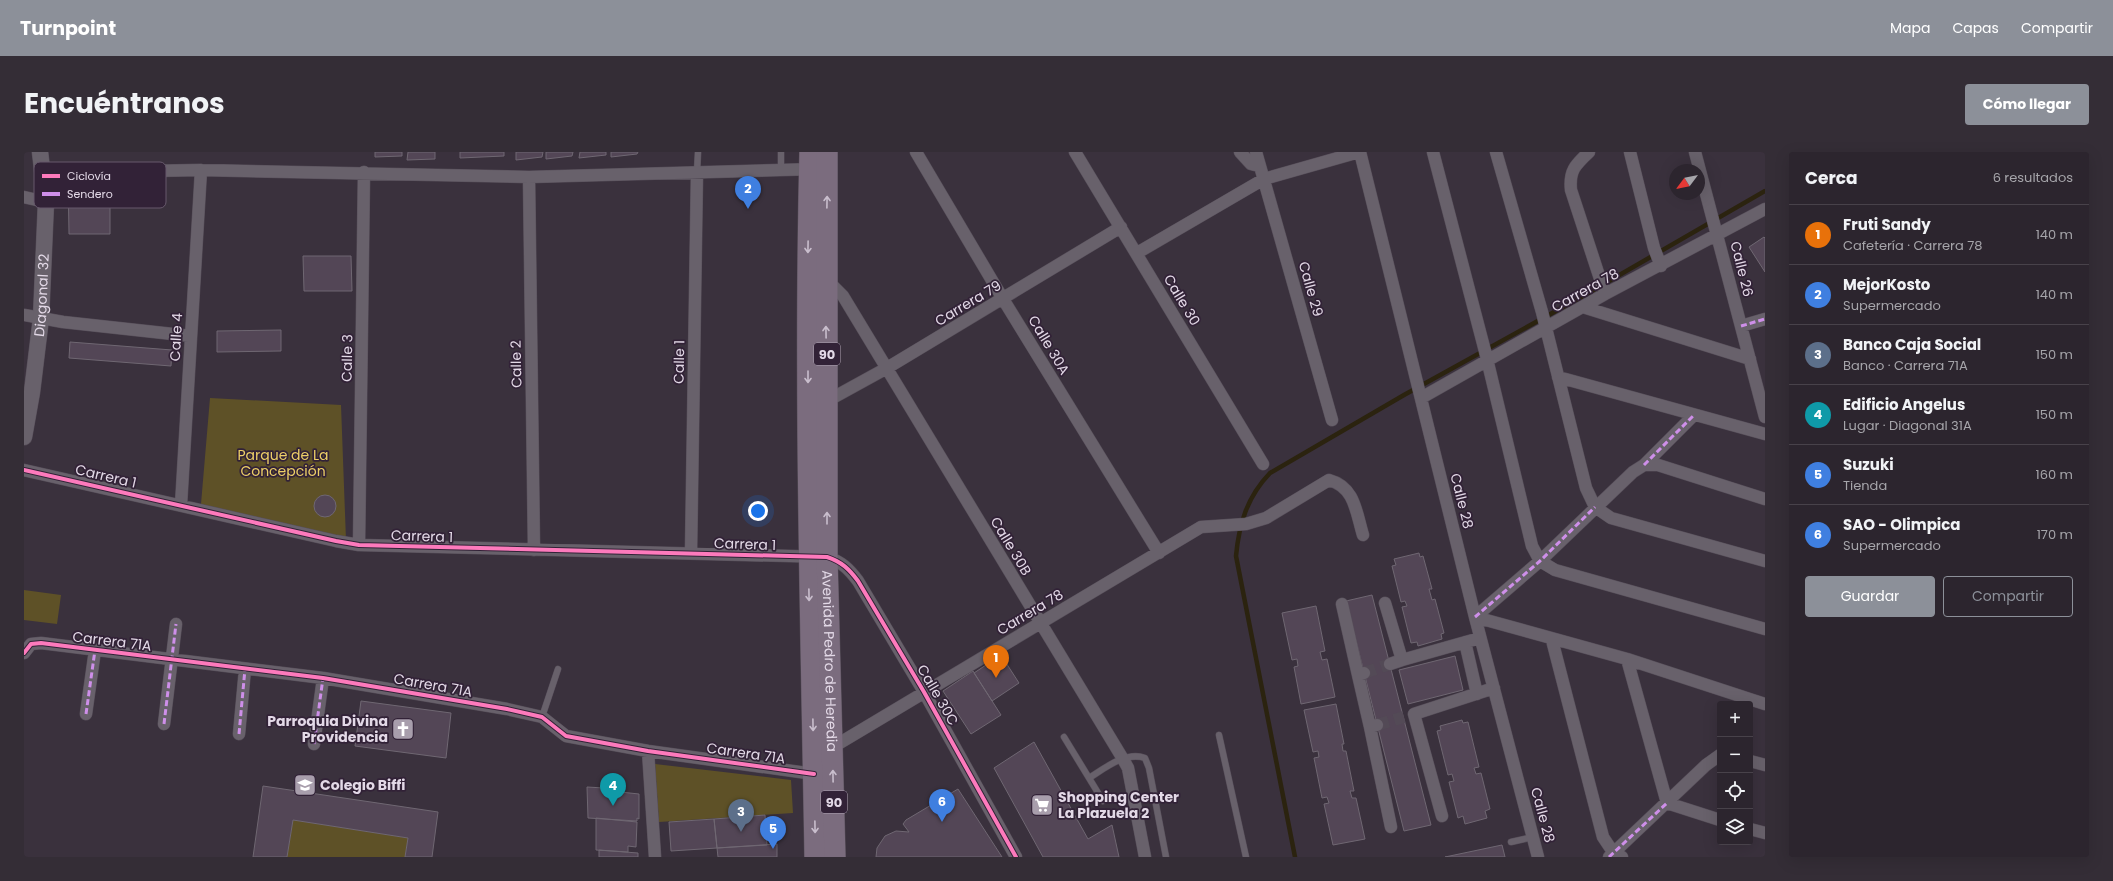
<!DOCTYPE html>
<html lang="es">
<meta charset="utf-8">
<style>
:root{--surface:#2c252e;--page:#342d36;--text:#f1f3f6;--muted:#a6a5aa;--line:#48424a;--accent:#8c9099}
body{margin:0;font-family:Poppins,sans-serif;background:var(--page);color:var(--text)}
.controls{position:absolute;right:12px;bottom:12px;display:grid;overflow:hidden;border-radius:4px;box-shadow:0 4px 16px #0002}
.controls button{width:36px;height:36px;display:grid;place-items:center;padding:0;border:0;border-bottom:1px solid var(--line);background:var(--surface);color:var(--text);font:20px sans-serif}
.compass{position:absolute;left:1645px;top:12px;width:36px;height:36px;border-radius:50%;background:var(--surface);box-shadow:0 4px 16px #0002;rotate:238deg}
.you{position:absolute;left:734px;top:359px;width:14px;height:14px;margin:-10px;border:3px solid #fff;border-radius:50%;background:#1a73e8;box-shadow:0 0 0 6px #1a73e833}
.badge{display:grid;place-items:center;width:26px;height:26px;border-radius:50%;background:var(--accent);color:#fff;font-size:13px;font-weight:700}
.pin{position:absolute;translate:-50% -33px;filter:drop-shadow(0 1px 2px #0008)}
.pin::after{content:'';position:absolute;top:21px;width:14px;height:12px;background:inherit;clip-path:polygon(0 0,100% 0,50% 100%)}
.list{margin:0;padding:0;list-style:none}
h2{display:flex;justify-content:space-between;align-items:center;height:52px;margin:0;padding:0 16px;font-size:17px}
h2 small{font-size:13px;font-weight:400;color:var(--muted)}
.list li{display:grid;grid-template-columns:26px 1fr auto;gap:12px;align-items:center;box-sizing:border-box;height:60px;padding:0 16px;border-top:1px solid var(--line)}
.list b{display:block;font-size:15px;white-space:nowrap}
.list p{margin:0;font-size:13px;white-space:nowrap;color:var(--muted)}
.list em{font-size:13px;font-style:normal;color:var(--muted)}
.actions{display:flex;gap:8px;padding:12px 16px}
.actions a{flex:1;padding:9px 0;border:1px solid var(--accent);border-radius:4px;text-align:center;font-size:14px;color:var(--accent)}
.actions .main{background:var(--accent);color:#fff}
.icon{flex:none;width:22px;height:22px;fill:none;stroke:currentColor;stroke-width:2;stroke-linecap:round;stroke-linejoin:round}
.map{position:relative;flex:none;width:1741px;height:705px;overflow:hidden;border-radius:4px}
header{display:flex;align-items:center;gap:24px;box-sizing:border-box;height:56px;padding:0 20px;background:var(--accent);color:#fff}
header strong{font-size:19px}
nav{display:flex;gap:22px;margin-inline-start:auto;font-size:14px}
.intro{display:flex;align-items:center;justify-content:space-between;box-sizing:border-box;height:96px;padding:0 24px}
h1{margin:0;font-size:28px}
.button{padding:10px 18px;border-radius:4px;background:var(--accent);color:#fff;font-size:14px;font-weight:700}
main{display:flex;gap:24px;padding:0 24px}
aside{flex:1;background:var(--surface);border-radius:4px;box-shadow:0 4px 16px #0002}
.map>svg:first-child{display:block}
.green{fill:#5e5127}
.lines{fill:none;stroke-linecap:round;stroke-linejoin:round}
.stream{stroke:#2b230f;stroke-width:4.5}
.building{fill:#534656;stroke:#6f6772}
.street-tunnel{stroke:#534a56;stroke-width:12;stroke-dasharray:12 6;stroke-linecap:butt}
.lane-casing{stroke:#574f5a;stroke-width:7}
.street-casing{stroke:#574f5a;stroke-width:13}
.secondary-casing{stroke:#574f5a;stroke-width:17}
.highway-casing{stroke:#574f5a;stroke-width:22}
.lane{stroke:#68616b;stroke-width:6}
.street{stroke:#68616b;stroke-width:12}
.secondary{stroke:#68616b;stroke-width:16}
.highway{stroke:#7b6c7e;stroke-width:21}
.quiet{stroke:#ce8fe9;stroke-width:3;stroke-dasharray:6 3;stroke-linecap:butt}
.cycleway-casing{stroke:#322237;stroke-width:6}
.cycleway{stroke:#fd7abc;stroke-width:4}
.oneway{stroke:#c9becd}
.labels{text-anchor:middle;stroke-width:3.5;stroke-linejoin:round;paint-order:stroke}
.shield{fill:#322237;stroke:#aea2b2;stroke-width:1}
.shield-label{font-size:13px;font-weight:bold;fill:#e3d9e7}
.street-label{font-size:14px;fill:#e3d9e7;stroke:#322237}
.park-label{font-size:14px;fill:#edcf67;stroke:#322237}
.poi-label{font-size:14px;font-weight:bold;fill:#e3d9e7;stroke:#322237;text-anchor:start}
.key{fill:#322237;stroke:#67596c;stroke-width:1}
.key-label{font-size:11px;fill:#e3d9e7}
</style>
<header>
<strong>Turnpoint</strong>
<nav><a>Mapa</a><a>Capas</a><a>Compartir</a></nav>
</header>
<div class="intro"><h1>Encuéntranos</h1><a class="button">Cómo llegar</a></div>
<main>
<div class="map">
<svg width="1741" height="705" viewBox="0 0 1741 705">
<rect width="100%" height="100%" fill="#3a313d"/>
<!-- green -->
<path class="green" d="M186 246 317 253 322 388 177 352Z
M0 438 37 443 33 472 0 468Z
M631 612 767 628 769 661 635 670Z
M269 668 384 686 381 705H263Z"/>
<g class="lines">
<!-- stream -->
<path class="stream" d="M1271 705 1212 404C1215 372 1223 345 1246 321L1380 243 1559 144 1741 39"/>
</g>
<!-- building -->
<path class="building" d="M351 0H378V4L351 5Z
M384 0H411V7L383 8Z
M436 0H480V4L436 6Z
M492 0H519L518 5 492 8Z
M522 0H549L548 4 522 7Z
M556 0H582V3L555 6Z
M587 0H614L613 2 587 5Z
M44 24H91L92 42H86V82H45Z
M1740 85 1741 86V120L1725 95Z
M279 104H327L328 139H280Z
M257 178V199L193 200V179Z
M46 190 148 198 147 214 45 206Z
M290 354a11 11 0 1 1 22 0a11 11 0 1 1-22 0Z
M1395 401 1396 405 1399 404 1408 437H1405L1408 448 1411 447 1420 481 1417 482 1418 487 1394 494 1393 490 1387 491 1378 455 1383 454 1381 449 1377 450 1368 414 1372 413 1370 407Z
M1348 443 1407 673 1380 679 1322 449Z
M1292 454 1301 499 1296 500 1298 508 1303 507 1311 545 1277 552 1270 515 1274 514 1273 507 1268 508 1258 461Z
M977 503 995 531 968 549 950 521Z
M1431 504 1439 538 1384 552 1375 518Z
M949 519 977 563 947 582 919 539Z
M337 549 427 561 422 606 331 594Z
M1312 552 1320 592H1318L1319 599H1322L1330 639H1326L1328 646H1332L1341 687 1309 693 1300 652 1305 651 1303 645 1298 646 1290 606 1295 605 1294 599 1289 600 1280 558Z
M1438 568 1439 571 1444 570 1455 615 1450 616 1452 622 1457 621 1466 657 1461 659 1463 666 1441 672 1439 664 1434 666 1425 630 1430 629 1428 622 1424 623 1413 579 1417 578 1416 574Z
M1010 590 1064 687 1088 673 1095 705H1019L970 616Z
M239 634 414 660 408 705H381L384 686 269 668 263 705H229Z
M563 635 580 636V642H587V639L615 642V667L613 666V669L564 666Z
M934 637 978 705H852L853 696 861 684 872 679 885 680 879 672 882 668Z
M741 663 743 693 693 696 690 667Z
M572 666 613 670 612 695 604 694V700L572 698Z
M690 667 693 696 647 699 645 670Z
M753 692V705H694L693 696Z
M1478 693 1481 705H1421Z
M575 698 614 701V705H575Z"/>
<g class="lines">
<!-- street-tunnel -->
<path class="street-tunnel" d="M1340 521 1366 512
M1353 573 1380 565"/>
<!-- lane casing -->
<g class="lane-casing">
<path id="lane" d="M757 18V0
M673 20 674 0
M518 565 534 517
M1195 583 1222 705
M1040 585 1079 649
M1065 626C1081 616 1102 599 1121 606L1125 616 1142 705
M1487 690 1509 685"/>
</g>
<!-- street casing -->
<g class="street-casing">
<path id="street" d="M892 0 979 147 1135 401
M1051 0 1239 312
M1216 0 1227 12 1235 14
M1232 0 1308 268
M1336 0 1451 465 1514 705
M1409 0 1462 203 1508 394 1516 409 1531 418 1741 477
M1472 0 1518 160 1562 336 1571 355 1587 366 1741 409
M1565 0C1551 13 1545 19 1547 38L1581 142
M1606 0 1630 96 1637 114
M1671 0 1741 265
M19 21 177 18 505 25 792 17
M505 25 510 398
M0 45 22 50
M1113 101 1240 27 1335 0
M800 133 809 134 819 144 1099 607 1104 616 1121 705
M1559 155 1726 207
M0 163 39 170 167 184
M1717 174 1741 167
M1534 225 1741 282
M1397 246 1581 142 1741 57
M803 249 863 216 1097 75
M1620 313H1634L1741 347
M0 318 312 389 335 393 803 405C818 410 825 417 834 429L900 540 992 705
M157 353 177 18
M335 393 340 20
M667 401 673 20
M1361 451 1378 508 1456 486
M1318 452 1334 523 1340 521
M1451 465 1603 507 1741 552
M1451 465 1516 409 1609 320 1620 313 1670 263
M1528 488 1579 685 1589 700 1598 705
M1441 490 1453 542
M0 501 7 492 17 491 299 526 483 557 518 565 542 584 624 599 790 622
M1603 507 1643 651
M1366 512 1378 508
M1334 523 1346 575
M62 562 71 498
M140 572 152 472
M1353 573 1346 575 1367 675
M215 582 221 517
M290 592 299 526
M809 595 1177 375 1222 372 1242 366 1305 328C1331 335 1332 360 1339 383
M624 599 631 705
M1726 609 1741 613
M1643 651 1696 668
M1418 664 1390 562 1470 536
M1726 677 1741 681
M1585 705 1682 613 1696 603"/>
</g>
<!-- secondary casing -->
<g class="secondary-casing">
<g id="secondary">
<path id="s1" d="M0 285 8 240 17 166 22 50 16 0"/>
</g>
</g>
<!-- highway casing -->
<g class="highway-casing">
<g id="highway">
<path d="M786 0C780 235 787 470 791 705"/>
<path id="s2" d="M803 0V405L811 705"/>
</g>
</g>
<!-- lane -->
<use href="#lane" class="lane"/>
<!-- street -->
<use href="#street" class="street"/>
<!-- secondary -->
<use href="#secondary" class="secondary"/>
<!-- highway -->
<use href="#highway" class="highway"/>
<!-- quiet -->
<path class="quiet" d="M1717 174 1741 167
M1620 313 1670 263
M1451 465 1516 409 1571 355
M62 562 71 498
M140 572 152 472
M215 582 221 517
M290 592 299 526
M1585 705 1643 651"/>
<!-- cycleway casing -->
<g class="cycleway-casing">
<path id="cycleway" d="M0 318 312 389 335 393 803 405C818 410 825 417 834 429L900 540 992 705
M0 501 7 492 17 491 299 526 483 557 518 565 542 584 624 599 790 622"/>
</g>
<!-- cycleway -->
<use href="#cycleway" class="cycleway"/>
</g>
<!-- one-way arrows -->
<defs><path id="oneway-shaft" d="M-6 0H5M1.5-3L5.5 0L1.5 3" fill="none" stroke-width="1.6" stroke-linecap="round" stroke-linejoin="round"/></defs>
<g class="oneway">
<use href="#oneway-shaft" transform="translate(803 50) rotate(-89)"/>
<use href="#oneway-shaft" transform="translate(784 95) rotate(91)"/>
<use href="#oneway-shaft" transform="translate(802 180) rotate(-91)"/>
<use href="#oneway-shaft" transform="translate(784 225) rotate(90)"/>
<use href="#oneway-shaft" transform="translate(803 366) rotate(-90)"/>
<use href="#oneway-shaft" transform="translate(785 443) rotate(89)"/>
<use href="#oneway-shaft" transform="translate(789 573) rotate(89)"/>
<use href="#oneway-shaft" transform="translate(809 624) rotate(-91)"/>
<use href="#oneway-shaft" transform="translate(791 675) rotate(89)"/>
</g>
<!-- icons -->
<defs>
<g id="church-square" transform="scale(1.15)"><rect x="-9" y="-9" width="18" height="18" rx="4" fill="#a89eac" stroke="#322237"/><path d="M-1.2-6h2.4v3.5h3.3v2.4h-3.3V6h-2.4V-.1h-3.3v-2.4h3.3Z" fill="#fff"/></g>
<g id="school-square" transform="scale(1.15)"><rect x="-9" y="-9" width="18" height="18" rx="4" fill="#a89eac" stroke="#322237"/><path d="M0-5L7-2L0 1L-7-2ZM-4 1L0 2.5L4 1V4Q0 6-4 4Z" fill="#fff"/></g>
<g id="supermarket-square" transform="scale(1.15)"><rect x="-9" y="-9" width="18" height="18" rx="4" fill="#a89eac" stroke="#322237"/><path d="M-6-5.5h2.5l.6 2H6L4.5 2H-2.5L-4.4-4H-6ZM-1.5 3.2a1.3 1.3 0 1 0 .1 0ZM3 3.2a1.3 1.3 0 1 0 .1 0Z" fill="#fff"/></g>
</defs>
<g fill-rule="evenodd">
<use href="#church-square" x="379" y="577"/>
<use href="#school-square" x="281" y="633"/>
<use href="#supermarket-square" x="1018" y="653"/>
</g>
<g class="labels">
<!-- shield labels -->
<g class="shield">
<rect x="790" y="191" width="26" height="22" rx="3"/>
<rect x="797" y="639" width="26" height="22" rx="3"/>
</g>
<g class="shield-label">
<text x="803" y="207">90</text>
<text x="810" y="655">90</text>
</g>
<!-- street labels -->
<g class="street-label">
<text transform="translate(1718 117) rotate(76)" y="5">Calle 26</text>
<text transform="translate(1287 137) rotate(74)" y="5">Calle 29</text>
<text transform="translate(1561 138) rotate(-29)" y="5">Carrera 78</text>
<text dy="5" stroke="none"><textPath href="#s1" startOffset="143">Diagonal 32</textPath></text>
<text transform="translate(1158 148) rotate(59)" y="5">Calle 30</text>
<text transform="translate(944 151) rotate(-31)" y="5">Carrera 79</text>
<text transform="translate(152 185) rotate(-87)" y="5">Calle 4</text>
<text transform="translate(1025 193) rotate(59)" y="5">Calle 30A</text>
<text transform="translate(323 206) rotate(-89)" y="5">Calle 3</text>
<text transform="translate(655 210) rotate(-89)" y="5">Calle 1</text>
<text transform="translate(492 212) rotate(-91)" y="5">Calle 2</text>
<text transform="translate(82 324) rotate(13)" y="5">Carrera 1</text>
<text transform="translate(1438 349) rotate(76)" y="5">Calle 28</text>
<text transform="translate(398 384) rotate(2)" y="5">Carrera 1</text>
<text transform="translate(721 392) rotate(2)" y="5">Carrera 1</text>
<text transform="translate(987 394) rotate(59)" y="5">Calle 30B</text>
<text transform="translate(1006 460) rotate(-31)" y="5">Carrera 78</text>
<text transform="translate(88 489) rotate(7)" y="5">Carrera 71A</text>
<text dy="5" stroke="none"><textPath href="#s2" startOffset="509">Avenida Pedro de Heredia</textPath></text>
<text transform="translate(409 533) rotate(10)" y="5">Carrera 71A</text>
<text transform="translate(914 543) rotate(60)" y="5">Calle 30C</text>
<text transform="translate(722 601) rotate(8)" y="5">Carrera 71A</text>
<text transform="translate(1519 663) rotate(75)" y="5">Calle 28</text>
</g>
<!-- park labels -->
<g class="park-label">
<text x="259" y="308">Parque de La<tspan x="259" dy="16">Concepción</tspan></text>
</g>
<!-- poi labels -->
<g class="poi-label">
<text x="364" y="574" text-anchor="end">Parroquia Divina<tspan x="364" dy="16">Providencia</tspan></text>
<text x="296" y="638">Colegio Biffi</text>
<text x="1034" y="650">Shopping Center<tspan x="1034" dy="16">La Plazuela 2</tspan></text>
</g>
</g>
<!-- legend -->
<rect x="10" y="10" width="132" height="46" rx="6" class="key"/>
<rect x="18" y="22" width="18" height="4" fill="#fd7abc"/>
<rect x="18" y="40" width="18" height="4" fill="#ce8fe9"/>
<g class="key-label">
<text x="43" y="28">Ciclovía</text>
<text x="43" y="46">Sendero</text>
</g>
</svg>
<div class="controls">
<button>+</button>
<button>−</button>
<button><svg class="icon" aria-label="locate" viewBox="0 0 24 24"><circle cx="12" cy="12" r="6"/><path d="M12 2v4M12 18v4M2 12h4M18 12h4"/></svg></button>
<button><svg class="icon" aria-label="layers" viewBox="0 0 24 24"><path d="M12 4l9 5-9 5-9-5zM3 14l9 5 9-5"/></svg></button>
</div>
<svg class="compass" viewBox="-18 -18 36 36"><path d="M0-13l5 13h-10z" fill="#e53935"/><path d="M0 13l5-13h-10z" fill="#a6a5aa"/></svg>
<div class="you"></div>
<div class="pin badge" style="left:972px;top:526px;background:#e8710a">1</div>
<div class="pin badge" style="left:724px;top:57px;background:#3f7fe0">2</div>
<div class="pin badge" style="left:717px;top:680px;background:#5c6f8a">3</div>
<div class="pin badge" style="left:589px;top:654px;background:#0f9aa8">4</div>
<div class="pin badge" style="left:749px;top:697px;background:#3f7fe0">5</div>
<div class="pin badge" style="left:918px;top:670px;background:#3f7fe0">6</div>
</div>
<aside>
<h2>Cerca<small>6 resultados</small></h2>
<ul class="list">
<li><span class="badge" style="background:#e8710a">1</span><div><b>Fruti Sandy</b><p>Cafetería · Carrera 78</p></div><em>140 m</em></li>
<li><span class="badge" style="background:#3f7fe0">2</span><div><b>MejorKosto</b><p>Supermercado</p></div><em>140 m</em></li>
<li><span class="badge" style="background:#5c6f8a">3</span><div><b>Banco Caja Social</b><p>Banco · Carrera 71A</p></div><em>150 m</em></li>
<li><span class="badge" style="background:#0f9aa8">4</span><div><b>Edificio Angelus</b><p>Lugar · Diagonal 31A</p></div><em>150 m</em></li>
<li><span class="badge" style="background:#3f7fe0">5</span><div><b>Suzuki</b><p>Tienda</p></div><em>160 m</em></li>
<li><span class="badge" style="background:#3f7fe0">6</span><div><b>SAO - Olimpica</b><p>Supermercado</p></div><em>170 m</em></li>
</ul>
<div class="actions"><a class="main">Guardar</a><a>Compartir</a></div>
</aside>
</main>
